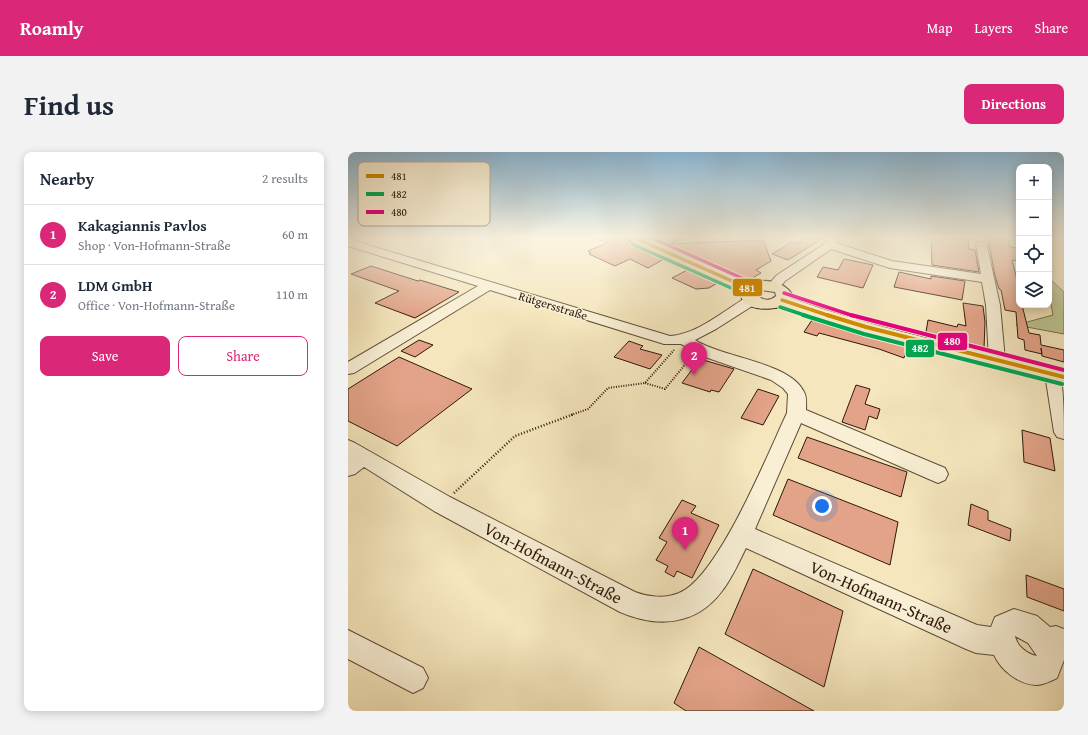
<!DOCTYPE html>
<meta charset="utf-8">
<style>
:root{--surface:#fff;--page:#f2f2f3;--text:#1f2937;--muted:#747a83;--line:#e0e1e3;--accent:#db2777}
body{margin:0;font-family:"Gentium Book Plus",serif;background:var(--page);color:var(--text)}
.controls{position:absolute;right:12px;top:12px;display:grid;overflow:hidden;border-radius:8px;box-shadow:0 2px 10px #0003}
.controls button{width:36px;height:36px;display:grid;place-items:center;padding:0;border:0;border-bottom:1px solid var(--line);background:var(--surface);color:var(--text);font:20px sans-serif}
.you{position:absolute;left:474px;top:354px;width:14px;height:14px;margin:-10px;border:3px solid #fff;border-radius:50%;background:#1a73e8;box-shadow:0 0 0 6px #1a73e833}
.badge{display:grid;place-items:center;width:26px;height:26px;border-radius:50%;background:var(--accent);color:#fff;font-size:13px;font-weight:700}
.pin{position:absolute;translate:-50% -33px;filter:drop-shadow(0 1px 2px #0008)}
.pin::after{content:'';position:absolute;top:21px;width:14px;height:12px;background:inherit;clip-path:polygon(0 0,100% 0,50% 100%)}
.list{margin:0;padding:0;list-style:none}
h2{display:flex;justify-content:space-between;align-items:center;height:52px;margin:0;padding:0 16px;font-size:17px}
h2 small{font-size:13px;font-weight:400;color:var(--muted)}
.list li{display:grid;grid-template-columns:26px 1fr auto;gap:12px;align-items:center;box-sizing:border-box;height:60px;padding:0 16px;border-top:1px solid var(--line)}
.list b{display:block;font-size:15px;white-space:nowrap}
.list p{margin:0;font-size:13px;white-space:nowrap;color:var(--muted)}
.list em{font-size:13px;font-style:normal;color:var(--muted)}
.actions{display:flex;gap:8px;padding:12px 16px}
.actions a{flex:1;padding:9px 0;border:1px solid var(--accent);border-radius:8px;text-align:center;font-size:14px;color:var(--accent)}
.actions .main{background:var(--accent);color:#fff}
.icon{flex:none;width:22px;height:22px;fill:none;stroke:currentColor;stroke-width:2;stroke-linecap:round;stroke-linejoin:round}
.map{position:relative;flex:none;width:716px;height:559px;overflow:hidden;border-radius:8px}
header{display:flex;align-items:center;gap:24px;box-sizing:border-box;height:56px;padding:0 20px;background:var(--accent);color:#fff}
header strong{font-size:19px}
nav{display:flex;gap:22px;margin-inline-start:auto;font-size:14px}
.intro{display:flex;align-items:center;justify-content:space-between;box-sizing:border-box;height:96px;padding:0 24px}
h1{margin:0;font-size:28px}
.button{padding:10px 18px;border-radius:8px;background:var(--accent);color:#fff;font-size:14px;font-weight:700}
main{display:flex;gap:24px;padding:0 24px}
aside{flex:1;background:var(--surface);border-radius:8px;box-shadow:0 2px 10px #0003}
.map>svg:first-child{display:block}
.green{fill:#bcc591;stroke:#766e4e}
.building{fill:#e3a388;stroke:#2f180a}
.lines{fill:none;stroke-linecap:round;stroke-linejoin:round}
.minor-casing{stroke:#604c37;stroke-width:2}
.major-casing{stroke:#2f180a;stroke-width:2}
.path-far1{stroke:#2f180a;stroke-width:2;stroke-dasharray:1 1.5;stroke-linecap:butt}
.path{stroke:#2f180a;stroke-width:2.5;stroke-dasharray:1 2;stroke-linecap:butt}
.minor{fill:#f8efd4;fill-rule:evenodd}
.major{fill:#f5e6bd;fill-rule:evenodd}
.bus-1-far1-casing{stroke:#f8efd4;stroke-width:5.5}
.bus-1-casing{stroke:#f8efd4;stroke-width:6}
.bus-2-far1-casing{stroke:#f8efd4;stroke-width:5.5}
.bus-2-casing{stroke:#f8efd4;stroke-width:6}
.bus-3-far1-casing{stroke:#f8efd4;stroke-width:5.5}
.bus-3-casing{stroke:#f8efd4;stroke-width:6}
.bus-1-far1{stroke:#cf8a02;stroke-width:3.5}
.bus-1{stroke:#cf8a02;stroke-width:4}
.bus-2-far1{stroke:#00a651;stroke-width:3.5}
.bus-2{stroke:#00a651;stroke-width:4}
.bus-3-far1{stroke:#e5007d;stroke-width:3.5}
.bus-3{stroke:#e5007d;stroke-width:4}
.labels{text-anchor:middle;stroke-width:3;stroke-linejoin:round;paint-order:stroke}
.far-street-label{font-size:12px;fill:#2f180a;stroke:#f8efd4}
.near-street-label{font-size:17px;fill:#2f180a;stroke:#f8efd4}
.key{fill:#f8efd4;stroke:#bcae97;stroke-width:1}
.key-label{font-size:11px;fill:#2f180a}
.line-badge{stroke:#f8efd4;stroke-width:1.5}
.badge-label{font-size:11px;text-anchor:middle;font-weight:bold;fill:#fff}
</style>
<header>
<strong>Roamly</strong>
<nav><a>Map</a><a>Layers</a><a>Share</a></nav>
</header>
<div class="intro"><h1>Find us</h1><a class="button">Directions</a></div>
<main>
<aside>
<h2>Nearby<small>2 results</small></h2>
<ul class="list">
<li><span class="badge">1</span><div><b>Kakagiannis Pavlos</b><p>Shop · Von-Hofmann-Straße</p></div><em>60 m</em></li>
<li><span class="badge">2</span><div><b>LDM GmbH</b><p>Office · Von-Hofmann-Straße</p></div><em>110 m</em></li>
</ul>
<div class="actions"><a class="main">Save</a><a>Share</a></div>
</aside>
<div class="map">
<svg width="716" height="559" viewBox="0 0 716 559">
<rect width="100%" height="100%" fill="#f5e6bd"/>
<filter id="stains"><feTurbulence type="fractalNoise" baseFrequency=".005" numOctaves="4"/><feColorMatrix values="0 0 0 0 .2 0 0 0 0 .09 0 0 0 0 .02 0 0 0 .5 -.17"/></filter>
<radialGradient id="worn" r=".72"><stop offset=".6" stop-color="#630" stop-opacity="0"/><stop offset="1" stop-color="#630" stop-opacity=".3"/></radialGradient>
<!-- green -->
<path class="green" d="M702 127 716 140V182L668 173 705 163 701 142Z"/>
<!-- building -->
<path class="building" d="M248 86H280L282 90 318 106 300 116 282 107 267 114 241 102 243 101 240 99 259 91Z
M302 86H335L321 92 415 88 423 109 408 118 413 121 401 128Z
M453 86H475L440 108 424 102 444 90 451 92Z
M583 86H620L621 97 627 98 631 120 584 113Z
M640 86H660L662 95 669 96 671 109 664 108 671 136V153H674L681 181 692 183 693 193 716 198V210L694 204 693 196 694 202 677 198 676 188 670 186 668 160 657 158 653 138 651 137 647 124Z
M496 107 525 113 515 136 469 125 475 115 490 118Z
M23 114 70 129 72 128 111 140 67 166 27 151 51 139 3 122Z
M341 117 371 130 361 136 348 137 324 126Z
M551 120 583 127V124L617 129 614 148 546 135Z
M615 151 635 154 637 170 636 197 578 180 580 168 609 175 610 172 618 174Z
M464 168 559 193 556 206 531 197 471 181 469 184 456 180Z
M71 188 85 193 67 205 53 199Z
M281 189 295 194 292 197 314 203 302 217 266 205Z
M51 205 124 237 49 294 0 269V237Z
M352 207 386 217 371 240 363 238 362 240 334 231Z
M508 233 522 237 517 252 532 257 529 267 521 264 517 278 494 270Z
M410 237 431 244 415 273 393 266Z
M674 278 702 286 707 319 676 310Z
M459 285 559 320 553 345 450 306Z
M440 327 550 370 542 413 425 363Z
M334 348 348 354 343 361 371 373 344 426 329 419 326 425 317 420 320 414 308 408 319 390 311 386Z
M623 352 640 359V368L663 377 662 389 620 373Z
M405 417 495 459 476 535 377 482Z
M678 423 716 437V459L679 445Z
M351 495 466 559H338L326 551Z"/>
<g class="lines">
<!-- minor casing -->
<g class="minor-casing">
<path id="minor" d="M480 86H491L488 91 544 109 633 122 628 92 630 90H638L652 153 657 208 655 212 649 213 643 212 641 208 638 153 634 130 542 116 483 97 437 129 430 137H420L419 134 429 123 478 91Z
M0 87 322 184C350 182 375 159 399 145H409L411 148 409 151 368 177 347 188C375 206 442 210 456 240 459 245 458 252 458 258L597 316 600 322 597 328 590 331 583 328 453 271 407 377 629 473 643 475 647 465 666 457 689 464 702 475 708 474 716 477V508L709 526C703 529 695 533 688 533 670 532 653 518 646 503L628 501 618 497 398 396C391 410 384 426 374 439 348 474 309 476 272 460L86 359 16 315 7 322 0 324V288L7 291 102 345 287 440C300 445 317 447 331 441 370 426 420 301 439 261L440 242 435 236 423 228 357 205 333 192H316L142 138 6 221 0 222V210L130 134 0 94ZM667 484 680 491 689 504C679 502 669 494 667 484Z
M705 217 711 218C716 234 716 269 716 287L709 285 706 280 697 222 699 218Z
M0 478 75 516 80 526 75 536 65 541 0 507Z"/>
</g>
<!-- major casing -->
<g class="major-casing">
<path id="major" d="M281 86H298L401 131C417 127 434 128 444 142L443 146C531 178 625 196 716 219V231L512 179 435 154C422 159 390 159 393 138L283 89ZM412 138 427 140 428 144C421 150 415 148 408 143V140Z"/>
</g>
<!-- path-far1 -->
<path class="path-far1" d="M297 231 317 237 344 204
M223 263 240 257 260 236 297 231 326 198"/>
<!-- path -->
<path class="path" d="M106 341 167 284 226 262"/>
<!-- minor -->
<use href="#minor" class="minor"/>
<!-- major -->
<use href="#major" class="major"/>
<!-- bus-1-far1 casing -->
<g class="bus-1-far1-casing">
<path id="bus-1-far1" d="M287 86 402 137
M434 148 482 164"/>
</g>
<!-- bus-1 casing -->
<g class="bus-1-casing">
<path id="bus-1" d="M479 163 518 175 716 225"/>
</g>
<!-- bus-2-far1 casing -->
<g class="bus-2-far1-casing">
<path id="bus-2-far1" d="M284 92 399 143
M432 155 459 164"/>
</g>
<!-- bus-2 casing -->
<g class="bus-2-casing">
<path id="bus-2" d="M455 163 516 182 714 232"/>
</g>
<!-- bus-3-far1 casing -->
<g class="bus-3-far1-casing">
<path id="bus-3-far1" d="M304 86 405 131
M436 141 506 164"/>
</g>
<!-- bus-3 casing -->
<g class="bus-3-casing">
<path id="bus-3" d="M503 163 716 218"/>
</g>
<!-- bus-1-far1 -->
<use href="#bus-1-far1" class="bus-1-far1"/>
<!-- bus-1 -->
<use href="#bus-1" class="bus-1"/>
<!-- bus-2-far1 -->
<use href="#bus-2-far1" class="bus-2-far1"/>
<!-- bus-2 -->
<use href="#bus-2" class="bus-2"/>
<!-- bus-3-far1 -->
<use href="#bus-3-far1" class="bus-3-far1"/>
<!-- bus-3 -->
<use href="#bus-3" class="bus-3"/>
</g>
<!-- sky -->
<linearGradient id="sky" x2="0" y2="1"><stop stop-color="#8bb8d6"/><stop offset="0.52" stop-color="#faf4e1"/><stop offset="1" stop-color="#faf4e1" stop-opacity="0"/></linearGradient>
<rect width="716" height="164" fill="url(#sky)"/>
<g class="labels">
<!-- far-street labels -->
<g class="far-street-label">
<text transform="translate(205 154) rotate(17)" y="4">Rütgersstraße</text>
</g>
<!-- near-street labels -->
<g class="near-street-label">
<text transform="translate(205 411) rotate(28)" y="6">Von-Hofmann-Straße</text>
<text transform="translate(533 445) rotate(24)" y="6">Von-Hofmann-Straße</text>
</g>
</g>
<!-- legend -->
<rect x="10" y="10" width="132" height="64" rx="6" class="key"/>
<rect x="18" y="22" width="18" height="4" fill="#cf8a02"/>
<rect x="18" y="40" width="18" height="4" fill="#00a651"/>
<rect x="18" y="58" width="18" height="4" fill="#e5007d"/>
<g class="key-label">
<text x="43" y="28">481</text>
<text x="43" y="46">482</text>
<text x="43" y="64">480</text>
</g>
<g class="line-badge">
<rect x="384" y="126" width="31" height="19" rx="4" fill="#cf8a02"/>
<rect x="589" y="180" width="31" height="19" rx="4" fill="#e5007d"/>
<rect x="557" y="187" width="30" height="19" rx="4" fill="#00a651"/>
</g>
<g class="badge-label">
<text x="399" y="140">481</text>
<text x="604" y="193">480</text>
<text x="572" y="200">482</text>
</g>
<rect width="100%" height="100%" filter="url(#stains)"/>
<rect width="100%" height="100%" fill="url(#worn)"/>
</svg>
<div class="controls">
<button>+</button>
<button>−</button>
<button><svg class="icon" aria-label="locate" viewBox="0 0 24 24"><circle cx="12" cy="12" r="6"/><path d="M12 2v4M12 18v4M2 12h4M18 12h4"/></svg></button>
<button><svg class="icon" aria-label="layers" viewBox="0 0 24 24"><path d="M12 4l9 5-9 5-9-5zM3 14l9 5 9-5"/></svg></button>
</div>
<div class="you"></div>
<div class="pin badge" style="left:337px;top:398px">1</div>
<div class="pin badge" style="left:346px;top:223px">2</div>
</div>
</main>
